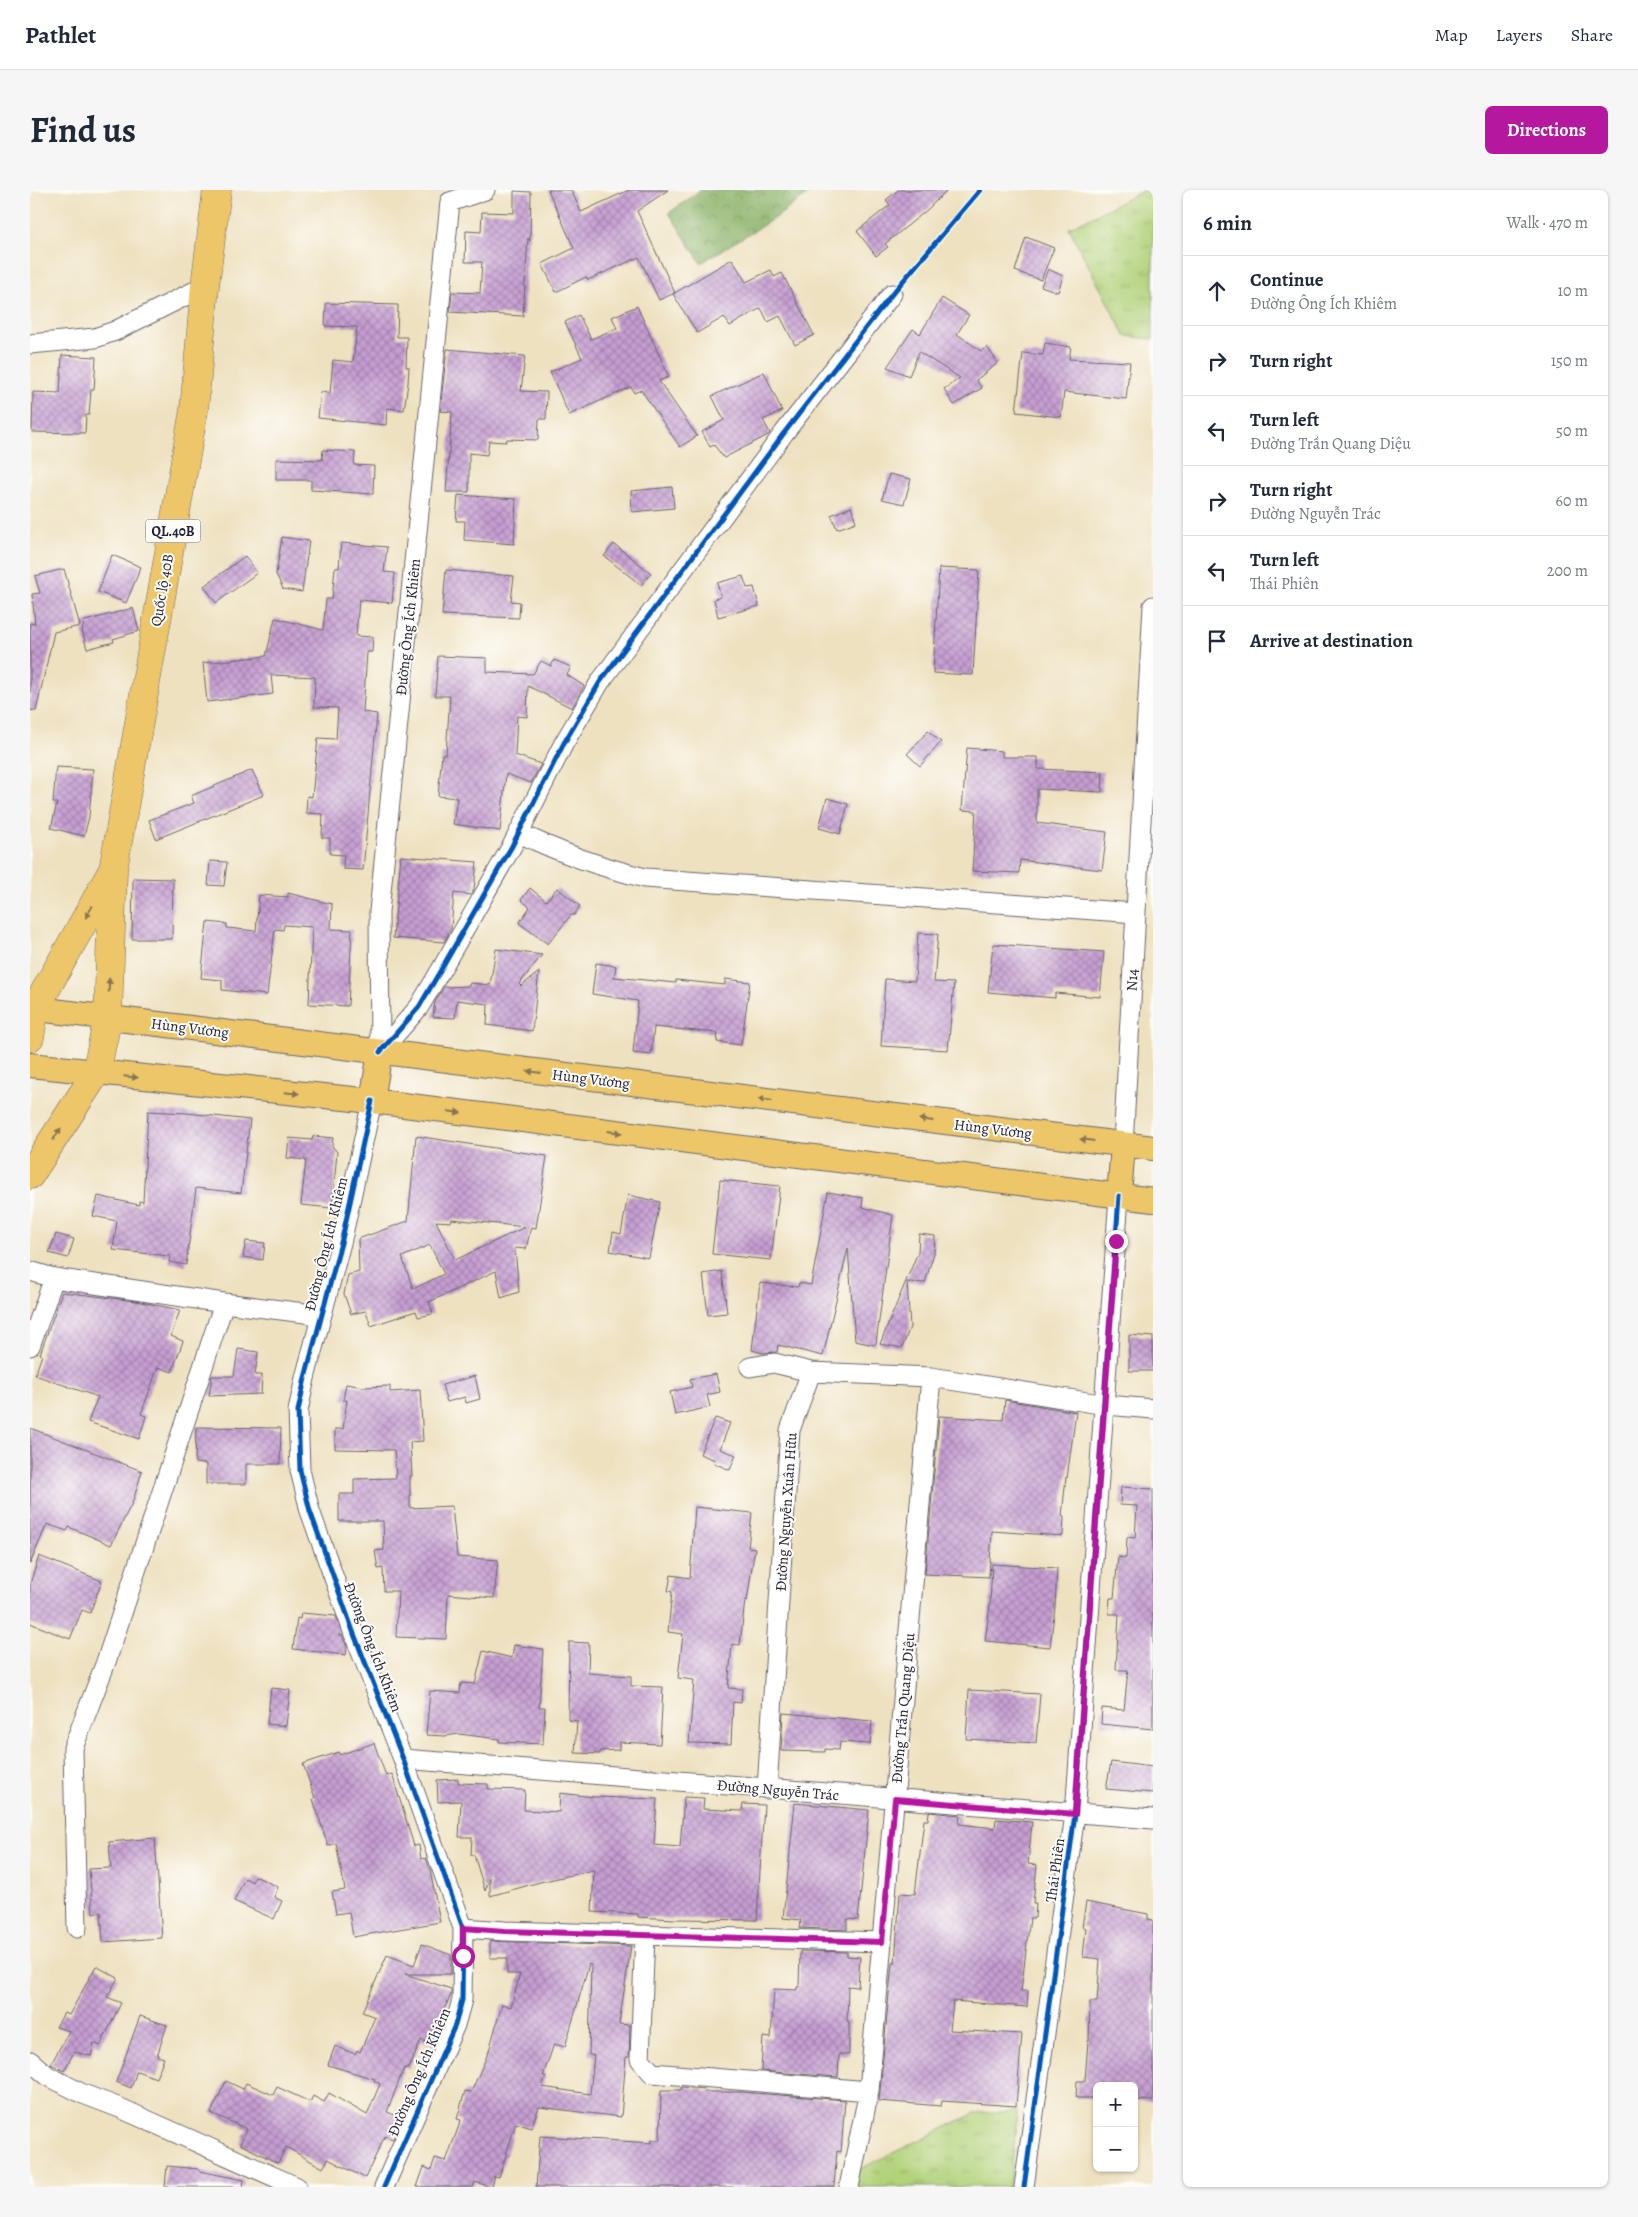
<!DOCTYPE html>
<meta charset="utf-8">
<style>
:root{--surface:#fff;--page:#f6f6f7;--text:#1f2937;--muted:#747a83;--line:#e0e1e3;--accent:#b5179e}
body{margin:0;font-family:Alegreya,serif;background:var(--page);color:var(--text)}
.controls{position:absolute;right:15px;bottom:15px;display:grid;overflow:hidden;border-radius:8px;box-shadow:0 1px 4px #0004}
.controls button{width:45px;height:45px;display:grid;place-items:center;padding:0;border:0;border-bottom:1px solid var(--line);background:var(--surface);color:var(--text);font:25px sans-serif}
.stop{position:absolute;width:15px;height:15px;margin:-11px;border:4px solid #b5179e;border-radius:50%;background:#fff}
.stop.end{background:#b5179e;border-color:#fff;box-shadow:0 1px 5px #0008}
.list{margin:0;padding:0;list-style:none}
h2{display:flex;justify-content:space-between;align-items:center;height:65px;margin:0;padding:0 20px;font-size:21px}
h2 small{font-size:16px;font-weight:400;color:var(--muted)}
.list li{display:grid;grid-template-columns:32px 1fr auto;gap:15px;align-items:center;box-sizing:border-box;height:70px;padding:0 20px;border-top:1px solid var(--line)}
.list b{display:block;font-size:19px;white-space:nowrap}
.list p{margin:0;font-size:16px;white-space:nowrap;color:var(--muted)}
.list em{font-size:16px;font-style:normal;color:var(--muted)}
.icon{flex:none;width:28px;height:28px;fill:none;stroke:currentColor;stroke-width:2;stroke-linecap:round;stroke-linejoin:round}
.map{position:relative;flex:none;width:1123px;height:1997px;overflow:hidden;border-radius:8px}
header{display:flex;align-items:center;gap:30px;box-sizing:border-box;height:70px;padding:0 25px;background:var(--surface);border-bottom:1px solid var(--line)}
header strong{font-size:24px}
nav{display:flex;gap:28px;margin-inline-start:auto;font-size:18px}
.intro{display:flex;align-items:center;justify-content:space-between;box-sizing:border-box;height:120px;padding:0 30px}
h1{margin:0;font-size:35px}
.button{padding:12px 22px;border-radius:8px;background:var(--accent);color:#fff;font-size:18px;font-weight:700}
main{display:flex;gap:30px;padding:0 30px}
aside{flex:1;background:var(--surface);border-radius:8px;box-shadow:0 1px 4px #0004}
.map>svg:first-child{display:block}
.grass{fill:url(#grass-tufts);stroke:#6a7a5a}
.forest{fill:url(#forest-crowns);stroke:#586b52}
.building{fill:url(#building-cross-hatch);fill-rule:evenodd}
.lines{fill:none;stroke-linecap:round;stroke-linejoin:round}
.minor-casing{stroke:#69656a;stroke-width:21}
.major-casing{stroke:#69656a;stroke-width:26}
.highway-casing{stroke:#69656a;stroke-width:29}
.minor{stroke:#fff;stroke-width:19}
.major{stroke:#ecc669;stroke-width:24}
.highway{stroke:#ecc669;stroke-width:28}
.cycleway-casing{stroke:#fdfcf7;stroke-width:8}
.cycleway{stroke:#0057b8;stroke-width:5}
.oneway{fill:#877452}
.route{stroke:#b5179e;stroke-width:6}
.labels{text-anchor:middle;stroke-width:4;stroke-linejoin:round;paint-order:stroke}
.shield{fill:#fdfcf7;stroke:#646373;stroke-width:1}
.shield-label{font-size:14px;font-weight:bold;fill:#22223b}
.street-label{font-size:15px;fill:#22223b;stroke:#fdfcf7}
</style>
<header>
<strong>Pathlet</strong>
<nav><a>Map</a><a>Layers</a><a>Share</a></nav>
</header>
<div class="intro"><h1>Find us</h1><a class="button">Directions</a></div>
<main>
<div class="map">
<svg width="1123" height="1997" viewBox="0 0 1123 1997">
<defs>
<pattern id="grass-tufts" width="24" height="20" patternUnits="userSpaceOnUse" patternTransform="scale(1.25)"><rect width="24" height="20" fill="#b2d27a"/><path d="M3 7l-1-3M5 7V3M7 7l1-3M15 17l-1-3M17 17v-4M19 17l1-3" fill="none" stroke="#99b46a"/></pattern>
<pattern id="forest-crowns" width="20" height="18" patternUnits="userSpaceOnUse" patternTransform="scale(1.25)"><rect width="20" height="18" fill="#8db46a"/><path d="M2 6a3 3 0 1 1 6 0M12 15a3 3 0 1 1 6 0" fill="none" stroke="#739258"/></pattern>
<pattern id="building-cross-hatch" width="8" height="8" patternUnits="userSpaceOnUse" patternTransform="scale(1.25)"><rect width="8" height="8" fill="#c69fd2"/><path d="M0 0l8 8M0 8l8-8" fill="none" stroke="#a081ac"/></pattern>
</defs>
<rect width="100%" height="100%" fill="#fdfcf7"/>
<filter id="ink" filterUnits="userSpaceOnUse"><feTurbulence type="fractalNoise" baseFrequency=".02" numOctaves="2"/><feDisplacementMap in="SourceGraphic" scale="10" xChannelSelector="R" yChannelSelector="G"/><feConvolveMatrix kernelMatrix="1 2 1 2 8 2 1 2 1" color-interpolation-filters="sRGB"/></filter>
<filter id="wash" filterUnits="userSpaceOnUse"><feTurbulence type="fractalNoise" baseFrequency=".0096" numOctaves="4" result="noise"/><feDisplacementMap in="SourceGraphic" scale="20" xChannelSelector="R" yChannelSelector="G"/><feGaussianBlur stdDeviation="1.12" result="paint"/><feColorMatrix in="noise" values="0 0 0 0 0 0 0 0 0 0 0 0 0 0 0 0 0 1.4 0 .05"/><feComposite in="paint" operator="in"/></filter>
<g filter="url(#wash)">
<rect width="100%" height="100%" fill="#eee1c0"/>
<!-- grass -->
<path class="grass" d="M1115 0H1123V149L1095 146 1039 38Z
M987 1921 980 1997H825L828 1980 945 1923Z"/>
<!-- forest -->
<path class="forest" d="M671 0H783L748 26 671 73 639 23Z"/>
<g id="blocks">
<!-- building -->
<path class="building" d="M518 0H541L551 22 599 0H638L607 21 645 103 629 110 609 67 558 90 556 87 526 102 512 74 544 58Z
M868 0H917L897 20 855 54 858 57 846 66 827 41 860 15 856 10Z
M484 1 501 2 500 51 498 48 493 126 420 122 422 102 450 103 452 72H435L436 41 451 42 452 22 484 23Z
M996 47 1024 58 1011 90 985 81Z
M702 69 716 92 741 80 744 87 752 83 784 145 765 155 750 126 738 132 731 118 700 136 694 127 667 143 643 104Z
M1018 79 1033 86 1028 102 1011 96Z
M912 108 939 125 927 144 951 161 957 157 968 173 946 190 952 198 924 215 914 199 930 188 889 162 879 186 857 177 883 139 890 144Z
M296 113 368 115 367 147H377L376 177H379L378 193 374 220 357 218 356 235 288 228 291 202 300 203 303 170 323 172 327 137 295 136Z
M607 116 639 187 629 191 667 246 650 257 611 200 604 203 601 197 539 225 520 182 552 168 535 132 549 125 561 149 587 138 582 127Z
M1015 153 1041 157 1039 169 1100 172 1096 209 1034 202 1031 227 986 222 993 163 1013 165Z
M417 159 495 166 491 201 517 202 516 229H509L508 250 477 249 476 252 459 251 457 265 439 263V302H416L422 222 410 221Z
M32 165 66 167 64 200H61L59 225H56L55 243 2 242 3 202 30 203Z
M734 182 752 221 733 230 740 243 738 245 694 268 684 255 680 257 672 242 694 230 682 206Z
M293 260 325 262 324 275 344 276 343 304 281 300V290H246V269L292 270Z
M859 284 881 289 874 314 852 309Z
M642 297 644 318 602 322 601 301Z
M428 305 486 309 484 354 434 350 435 331H426Z
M821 317 826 332 807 339 801 325Z
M252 347 279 351 272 402 253 399 246 384Z
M311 353 357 357 354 382 365 383 362 413 329 410 326 446 343 447 342 462H337L333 522 347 524 333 680 313 679 314 665 300 664V648H292L293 624 276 623 277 606 282 607 288 548 306 549 308 518 284 517 285 487 241 485 243 504 177 512 173 473 236 466 245 428 293 440 296 409H302L305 378H309Z
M584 354 621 383 611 395 574 366Z
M82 365 111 377 96 413 68 402Z
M215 366 227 383 186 413 174 396Z
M909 378 949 380 943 485 903 483Z
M34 379 50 436 24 442 6 521 0 520V433L5 434 2 404 10 403 5 386Z
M416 380 484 386 481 411 490 412 489 428 412 425Z
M713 386 717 398 724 397 729 416 688 427 684 409 691 407 687 393Z
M103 418 109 441 83 449 84 452 57 459 52 440 55 431Z
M408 466 457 468V482L503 484 511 471 521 476 524 470 541 477 537 485 554 496 542 518 498 496 497 527 487 526 485 565 511 574 501 593 476 584 470 641 423 634 427 608 408 606 412 564H416L420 506H405Z
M898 541 911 552 890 576 877 564Z
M937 558 972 561V567H1008V579L1073 582 1072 602 1007 599V633L1077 642 1072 680 990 670 989 683 942 681 946 621 932 620Z
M26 577 63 579 59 627 54 646 21 638 27 613H23Z
M222 580 234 605 126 649 119 630 164 613 161 606Z
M797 608 818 614 810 644 789 638Z
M371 666 447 672 444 699 441 705 424 703 421 739 414 752 363 748Z
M180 671 197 672 194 696 178 695Z
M103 688 143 689 142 749H102Z
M500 698 516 711 527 698 550 716 544 725H541L518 754 489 733 500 717 491 710Z
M258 703 302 714 301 739 322 740 318 816 279 814 282 737 254 735 253 740 245 739 237 805 192 800V790L171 788 177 732 197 734V738L226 741 229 705 258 707Z
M888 743 908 744 904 792 924 793 918 860 851 856 855 789 885 791Z
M963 754 1074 762 1070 807 1025 803V808L958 802Z
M466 759 512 765 489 794 491 796 509 782 502 841 457 835 458 814 427 810 425 828 403 827 405 812 414 797 439 796 440 793 460 795Z
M566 773 586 776 584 787 646 793V790L695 795V789L720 792 711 855 687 852 688 843 624 837 621 865 603 863 608 811 562 804Z
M118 921 157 923 220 930 211 1003 166 998 156 1075 139 1072 140 1066 83 1060 87 1031 63 1026 68 1006 109 1015V1011L113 1012Z
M283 946 303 948 302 956 307 962 302 1018 271 1015 276 970 257 968 259 948 282 950Z
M386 946 517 966 506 1038 501 1037 496 1059 485 1058 489 1102 471 1108 466 1081 399 1112 403 1124 388 1127 386 1121 341 1136 336 1121 321 1124 314 1104 318 1085 329 1082 328 1049 378 1031ZM422 1029 495 1037 425 1070 406 1031 421 1032ZM400 1055 414 1084 383 1099 372 1067Z
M690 990 750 996 741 1070 682 1064Z
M798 1002 833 1008 832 1017 863 1025 846 1153 844 1155 825 1151 818 1058 793 1166 748 1155 747 1162 733 1163 722 1160 730 1093 768 1097 769 1093 781 1095Z
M598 1005 630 1012 619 1068 580 1061 583 1042 591 1044Z
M26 1044 44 1049 38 1068 19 1063Z
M889 1044 905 1046 904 1063 895 1093 877 1092 880 1137 872 1158 850 1154 888 1062Z
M216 1051 235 1053 233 1070 213 1067Z
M692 1081 697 1123 678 1125 673 1084Z
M32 1102 106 1111 150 1120 141 1146 153 1151 142 1182 128 1177 111 1224 116 1226 109 1249 58 1232 68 1207 5 1185 12 1165 10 1164Z
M1099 1145 1123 1147V1181H1099Z
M208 1159 228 1162 225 1185H232L231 1204 179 1206 182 1186H204Z
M686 1184 690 1202 677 1205 680 1217 645 1225 640 1202 662 1197 660 1189Z
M445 1186 450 1209 436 1213 435 1207 417 1212 412 1195Z
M316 1194 334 1197 360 1196V1202L390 1200 393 1251 380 1252 382 1286H380V1318L422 1316 427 1367 468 1370 464 1408 418 1404 416 1449 366 1447 368 1401H354L353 1378 348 1379 345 1361 354 1360 353 1331H309V1304H324V1289L366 1288 364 1260 305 1259V1239H313L317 1210H313Z
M975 1210 1046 1222 1037 1288 1036 1287 1032 1326 1034 1327 1033 1346 962 1341 959 1387 895 1384 909 1226 973 1230Z
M685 1228 700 1233 690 1259 706 1265 700 1280 684 1273 685 1270 670 1264Z
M166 1237 251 1238 250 1274H216V1294H176V1274L165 1273Z
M0 1238 112 1281 103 1311 81 1355 39 1337 37 1341 17 1334 0 1374Z
M1091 1297 1123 1299V1539L1071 1534 1072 1518 1094 1520 1098 1480H1086L1089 1424H1079L1080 1408H1084L1088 1367 1096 1368 1097 1347 1105 1348 1107 1316 1090 1315Z
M665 1317 722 1323 718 1357 725 1358 722 1377 717 1411 715 1410 710 1455 702 1454 698 1498 712 1499 711 1513 703 1512 701 1554 659 1553 664 1490 648 1488 653 1444 638 1442 642 1402 638 1401 641 1385 660 1388Z
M9 1366 72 1391 60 1423 52 1420 40 1449 0 1433V1394Z
M962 1374 1027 1378 1025 1417 1020 1457 955 1451 960 1415Z
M271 1423 306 1426 310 1437 309 1445H312L317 1457 316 1465 263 1459 267 1428 270 1429Z
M539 1452 559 1453 558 1483 601 1486V1496L633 1497 630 1554 589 1552V1560L570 1561V1564L545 1563 547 1531 538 1530Z
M484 1455 513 1459 509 1517H515L513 1554 469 1552V1549L429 1544 415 1546 396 1545 400 1501 430 1503 431 1493 445 1494 453 1461 482 1468Z
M241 1498 260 1500 256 1536 237 1534Z
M939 1500 1010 1504 1006 1553 936 1549Z
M753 1523 842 1531 840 1554 810 1552 809 1560 795 1559V1562L751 1561Z
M344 1553 356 1586 362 1584 384 1656 389 1655 391 1669 396 1668 400 1680 410 1732 323 1747 319 1722 306 1724 302 1702 315 1700 306 1653 298 1656 283 1609 285 1608 273 1574 309 1562V1565Z
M1081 1572 1123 1577V1603L1076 1599Z
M428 1589V1593L458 1594V1599L495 1600 494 1620 529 1622 530 1603 564 1607 627 1609 624 1655 650 1657 654 1607 674 1608 673 1619 712 1621 713 1614 734 1615 727 1730 645 1729 608 1727V1724L562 1722 564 1680 510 1692 460 1706V1688L455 1701 444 1665H441L442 1647H429L431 1611 408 1612 407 1590Z
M765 1613 839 1620 828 1730 817 1729V1740L770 1738 771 1730 753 1728Z
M899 1622 930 1625 929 1634 965 1638 966 1629 1002 1632 998 1674 1007 1675 1003 1713H1006L1005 1728H1000L991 1801H998L997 1817 923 1811 920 1840 992 1844 986 1916 912 1911 911 1916 849 1911 862 1773H865L870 1703 885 1704 894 1630H898Z
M125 1648 132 1748 73 1752 71 1722 63 1723 59 1679 81 1678 79 1652Z
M225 1686 248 1697 244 1707 252 1711 244 1729 204 1711 215 1688 222 1692Z
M1056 1712 1118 1724V1729L1123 1730V1911L1104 1910V1896H1067V1908H1046L1047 1891H1055L1058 1851H1059L1060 1812H1067L1070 1769 1053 1767 1056 1738 1052 1737Z
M460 1751 601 1756 589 1834 600 1835 599 1867H596L591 1927 509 1917 501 1938 486 1933 469 1987 464 1986 461 1997 445 1992 443 1997H387L394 1977 401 1980 405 1968 416 1971 431 1930 427 1929 435 1901 441 1902 459 1861 472 1814 481 1817 490 1784H477V1768H460ZM559 1774 561 1775 559 1865H564L560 1904 512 1897 516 1886H513L524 1854 535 1857Z
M392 1754 421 1765V1784H375L421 1799V1805L412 1823 416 1825 404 1855 391 1850 379 1879 374 1878 357 1922 372 1928 363 1949 355 1946 335 1988 298 1969 293 1978 256 1957 248 1973 210 1954 217 1939 181 1923 196 1891 213 1899 216 1893 243 1905 247 1897 280 1912 283 1906 294 1912 299 1903 337 1925 350 1894 344 1891 345 1889 298 1875 305 1856 325 1864 327 1860 330 1862 345 1827 332 1822 357 1765 384 1775Z
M770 1761 817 1762V1766L830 1767 828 1797 818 1796 817 1831H819V1865L809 1864 808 1887 731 1881 733 1847 741 1848 744 1799 767 1800V1797H769Z
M66 1776 88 1788 77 1807 91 1813 70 1856 64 1853 61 1866 44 1862 34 1881 21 1874 39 1841 26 1837 34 1823 39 1825Z
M110 1826 137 1835 127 1866 134 1868 126 1888 107 1881 101 1898 86 1892Z
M651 1897 674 1899 673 1902H710L815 1910 811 1962 807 1961 804 1997H506L510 1946 622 1953V1950H630L631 1900H651Z
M137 1976 169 1979V1981L214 1990 213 1997H135Z"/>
</g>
</g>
<g filter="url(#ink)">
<use href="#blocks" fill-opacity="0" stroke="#69656a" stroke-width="1"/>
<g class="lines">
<!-- minor casing -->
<g class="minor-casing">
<path id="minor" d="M0 154 65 148 85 141 175 96
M489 643C533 664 568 676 615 688L1106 723
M350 862 389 817 412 778 482 656 534 553 570 492 754 243 862 104
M350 862 349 722 420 12 455 0
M342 911 312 1049 275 1188 268 1221 270 1280 280 1321 324 1444 373 1569 433 1738 432 1810 425 1835 354 1997
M1093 955 1123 416
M0 1081 24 1088 194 1113 291 1125
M0 1156 24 1088
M720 1177 744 1173 781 1182
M373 1569 1123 1629
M737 1599 760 1240 781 1182 901 1187 1076 1215 1123 1219
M47 1738 43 1558 76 1472 194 1113
M433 1738 475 1741 852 1752
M615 1745 610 1869 622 1883 839 1901
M0 1871 18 1886 53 1904 90 1918 267 1997
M819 1997 839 1901 901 1187
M994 1997 1045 1624 1089 1006"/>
</g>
<!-- major casing -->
<g class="major-casing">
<path id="major" d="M0 818 1123 958
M0 875 342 911 1123 1010
M342 911 350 862
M1089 1006 1093 955"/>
</g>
<!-- highway casing -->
<g class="highway-casing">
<path id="highway" d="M0 847 5 819 81 683
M0 985 66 883 78 827 83 680 164 220 175 96 187 0"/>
</g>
<!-- minor -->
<use href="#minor" class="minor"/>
<!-- major -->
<use href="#major" class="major"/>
<!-- highway -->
<use href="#highway" class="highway"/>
<!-- cycleway casing -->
<g class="cycleway-casing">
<path id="cycleway" d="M350 862 389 817 412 778 482 656 534 553 570 492 754 243 862 104 950 0
M342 911 312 1049 275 1188 268 1221 270 1280 280 1321 324 1444 373 1569 433 1738 432 1810 425 1835 354 1997
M994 1997 1045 1624 1089 1006"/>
</g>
<!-- cycleway -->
<use href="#cycleway" class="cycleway"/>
</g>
<!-- one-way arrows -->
<defs><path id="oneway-solid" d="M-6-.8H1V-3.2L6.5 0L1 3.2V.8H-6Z" transform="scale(1.25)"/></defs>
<g class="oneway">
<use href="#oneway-solid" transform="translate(59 722) rotate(119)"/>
<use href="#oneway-solid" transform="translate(79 795) rotate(-88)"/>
<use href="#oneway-solid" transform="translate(504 882) rotate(-173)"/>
<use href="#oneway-solid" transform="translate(101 887) rotate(6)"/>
<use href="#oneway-solid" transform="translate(262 903) rotate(6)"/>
<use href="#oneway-solid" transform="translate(735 910) rotate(-173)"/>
<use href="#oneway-solid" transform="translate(424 922) rotate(7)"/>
<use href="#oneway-solid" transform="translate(896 930) rotate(-173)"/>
<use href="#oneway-solid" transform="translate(585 942) rotate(7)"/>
<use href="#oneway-solid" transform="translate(27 944) rotate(-57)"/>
<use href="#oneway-solid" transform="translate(1057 950) rotate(-173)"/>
</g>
</g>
<g class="lines" filter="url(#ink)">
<!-- route -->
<path class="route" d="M433 1766V1738L475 1741 852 1752 865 1609 1045 1624 1086 1051"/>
</g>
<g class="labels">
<!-- shield labels -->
<rect class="shield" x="115.5" y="329.5" width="55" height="23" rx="4"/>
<g class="shield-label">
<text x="143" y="346">QL.40B</text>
</g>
<!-- street labels -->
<g class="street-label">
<text transform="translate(132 400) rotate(-80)" y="5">Quốc lộ 40B</text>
<text transform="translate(378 437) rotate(-84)" y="5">Đường Ông Ích Khiêm</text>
<text transform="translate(1102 790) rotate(-87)" y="5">N14</text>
<text transform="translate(160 838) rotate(7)" y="5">Hùng Vương</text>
<text transform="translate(561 889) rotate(7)" y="5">Hùng Vương</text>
<text transform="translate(963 939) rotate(7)" y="5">Hùng Vương</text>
<text transform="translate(296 1054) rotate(-76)" y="5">Đường Ông Ích Khiêm</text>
<text transform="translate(756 1322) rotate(-86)" y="5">Đường Nguyễn Xuân Hữu</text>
<text transform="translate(343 1457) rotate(69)" y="5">Đường Ông Ích Khiêm</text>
<text transform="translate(873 1518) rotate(-85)" y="5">Đường Trần Quang Diệu</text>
<text transform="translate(748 1600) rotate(5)" y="5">Đường Nguyễn Trác</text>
<text transform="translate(1025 1680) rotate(-82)" y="5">Thái Phiên</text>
<text transform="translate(389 1882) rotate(-67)" y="5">Đường Ông Ích Khiêm</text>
</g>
</g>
</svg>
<div class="controls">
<button>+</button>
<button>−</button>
</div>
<div class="stop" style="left:433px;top:1766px"></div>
<div class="stop end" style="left:1086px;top:1051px"></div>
</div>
<aside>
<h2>6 min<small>Walk · 470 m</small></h2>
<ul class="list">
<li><svg class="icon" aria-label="ahead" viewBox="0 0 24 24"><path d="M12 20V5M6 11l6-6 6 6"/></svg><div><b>Continue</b><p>Đường Ông Ích Khiêm</p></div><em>10 m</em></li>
<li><svg class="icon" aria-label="right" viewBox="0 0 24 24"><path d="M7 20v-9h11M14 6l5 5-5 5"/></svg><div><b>Turn right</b></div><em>150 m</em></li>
<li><svg class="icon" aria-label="left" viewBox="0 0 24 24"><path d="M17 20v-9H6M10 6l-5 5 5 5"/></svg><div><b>Turn left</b><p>Đường Trần Quang Diệu</p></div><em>50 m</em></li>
<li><svg class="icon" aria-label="right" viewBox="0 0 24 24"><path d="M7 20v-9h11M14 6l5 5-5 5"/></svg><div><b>Turn right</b><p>Đường Nguyễn Trác</p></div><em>60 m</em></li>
<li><svg class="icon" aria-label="left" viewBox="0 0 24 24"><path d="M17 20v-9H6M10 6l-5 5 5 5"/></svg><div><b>Turn left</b><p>Thái Phiên</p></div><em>200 m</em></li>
<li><svg class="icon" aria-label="arrive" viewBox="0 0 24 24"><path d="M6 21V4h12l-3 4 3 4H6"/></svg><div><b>Arrive at destination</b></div></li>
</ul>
</aside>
</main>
